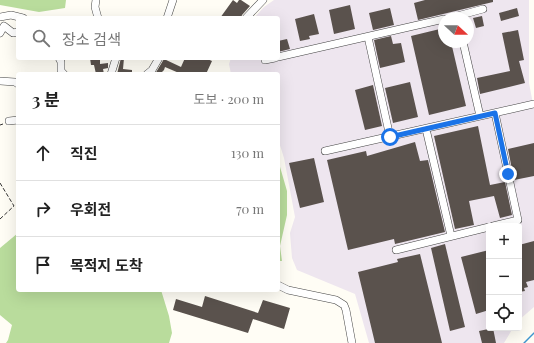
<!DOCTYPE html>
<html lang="ko">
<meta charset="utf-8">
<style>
:root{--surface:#fff;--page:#f6f6f6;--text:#222;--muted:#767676;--line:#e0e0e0}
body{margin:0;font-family:"Playfair Display","Noto Sans KR",serif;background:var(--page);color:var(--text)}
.controls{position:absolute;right:12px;bottom:12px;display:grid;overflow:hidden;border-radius:4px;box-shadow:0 4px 16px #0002}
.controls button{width:36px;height:36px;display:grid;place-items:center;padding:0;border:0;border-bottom:1px solid var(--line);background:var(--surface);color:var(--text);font:20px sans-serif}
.compass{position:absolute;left:438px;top:12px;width:36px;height:36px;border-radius:50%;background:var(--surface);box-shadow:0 4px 16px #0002;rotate:111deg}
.stop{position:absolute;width:12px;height:12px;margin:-9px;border:3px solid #1a73e8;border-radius:50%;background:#fff}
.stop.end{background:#1a73e8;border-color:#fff;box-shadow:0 1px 4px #0008}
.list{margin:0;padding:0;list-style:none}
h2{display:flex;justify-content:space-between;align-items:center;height:52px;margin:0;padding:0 16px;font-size:17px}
h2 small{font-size:13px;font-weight:400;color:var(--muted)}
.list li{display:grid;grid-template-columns:26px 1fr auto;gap:12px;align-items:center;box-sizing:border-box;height:56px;padding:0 16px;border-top:1px solid var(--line)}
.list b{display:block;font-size:15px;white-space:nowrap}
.list em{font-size:13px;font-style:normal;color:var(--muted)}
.icon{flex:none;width:22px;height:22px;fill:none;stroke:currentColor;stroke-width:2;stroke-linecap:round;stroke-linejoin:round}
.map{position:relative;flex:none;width:534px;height:343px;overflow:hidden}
.search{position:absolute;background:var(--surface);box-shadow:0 4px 16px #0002;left:16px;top:16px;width:264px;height:44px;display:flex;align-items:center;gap:10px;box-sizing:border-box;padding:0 14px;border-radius:4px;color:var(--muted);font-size:15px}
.panel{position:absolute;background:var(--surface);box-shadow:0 4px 16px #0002;left:16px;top:72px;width:264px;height:220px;border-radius:4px}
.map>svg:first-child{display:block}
.industrial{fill:#eee6ef;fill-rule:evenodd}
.forest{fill:#b9dc9c}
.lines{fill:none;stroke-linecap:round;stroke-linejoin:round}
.stream{stroke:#3f96cf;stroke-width:1.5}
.building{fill:#5a524d}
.minor-casing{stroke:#444;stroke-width:8}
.path{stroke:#333;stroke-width:1;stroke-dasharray:4 2;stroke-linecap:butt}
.minor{stroke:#fff;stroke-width:7}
.route{stroke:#1a73e8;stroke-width:5}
</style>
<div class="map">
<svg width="534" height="343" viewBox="0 0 534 343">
<rect width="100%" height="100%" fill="#fffdf5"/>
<!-- industrial -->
<path class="industrial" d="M274 0H529V83L534 109V307L519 320V226H489V328H513L504 343H369L355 294 297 270 292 258 290 233 295 217 284 158 278 139V74H231L229 64 231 58H278V18H254L264 7ZM444 18H468V42H444Z"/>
<!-- forest -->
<path class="forest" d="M0 0H66L65 8 39 12 0 5Z
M278 160 287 191V215L280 246 282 261H278Z
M18 233V290H161L169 316 172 333 169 343H6L8 340 12 325 0 315V248Z"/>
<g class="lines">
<!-- stream -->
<path class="stream" d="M524 343 534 333"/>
</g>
<!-- building -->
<path class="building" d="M233 0 237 3 239 0H241L250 6 242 15 241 18H220Z
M425 0H493V2L418 20 414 3Z
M350 5 355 29 334 34 329 10Z
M390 8 394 25 373 30 369 13Z
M517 8 519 16 501 21 499 13Z
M314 14 319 34 309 36 310 39 300 41 295 19Z
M482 16 484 26 476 28 473 18Z
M444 28V42H451L466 106 429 115 411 36Z
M518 30 524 60 519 61 525 83 480 94 477 78 510 71 502 33Z
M391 36 393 44 401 43 405 62 380 68 374 40Z
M287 39 290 49 278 52V41Z
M90 58H100V64L108 63V68L103 69 104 74H96L94 65H91Z
M121 58H124L123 69 132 70V74H117Z
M185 58H205L212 61 206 74H178L179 73 165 67 164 70 160 74H155L164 59 181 67Z
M410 82 418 117 393 123 385 88Z
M373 85 382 126 365 130 355 90Z
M478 126 490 185 505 182 512 215 500 218 494 196 469 201 474 225 455 229 434 136Z
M415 142 420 161 428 160 445 232 395 244 394 239 348 250 327 160 366 151 367 156Z
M534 143V176L514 180 508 149Z
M314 158 324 202 300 208 289 163Z
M534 241V280L526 282 528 287 524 288 525 291 519 292V245Z
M445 244 465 327 450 331 431 248Z
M489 250V310L476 314 461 257Z
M420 254 442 343H375L358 272 398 262 397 259Z
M205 296 258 313 263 300 290 308 284 329 253 319 248 333 173 310 176 299 202 307Z
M493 328 496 343H482L479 331Z"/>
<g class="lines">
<!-- minor casing -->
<g class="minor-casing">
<path id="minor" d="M96 0 95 7 98 18
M0 17 11 15 23 18
M167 18 173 0
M246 18 263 0
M450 18 483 9
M0 33 4 26 13 33 18 32
M368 37 390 137
M463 42 480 116
M278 57 444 19
M59 58 61 62V71L64 74
M265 60 275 58
M111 74 116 58
M147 74 152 70 159 58
M0 81 15 82 18 84
M9 121 18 120
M426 129 451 236
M325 151 534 104
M493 226 518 220 495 113
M396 250 489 227
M278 285 288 290 336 300 344 305 346 310 352 343"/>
</g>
<!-- path -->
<path class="path" d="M0 125 3 124
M0 183 14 206 0 219"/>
<!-- minor -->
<use href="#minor" class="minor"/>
</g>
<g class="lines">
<!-- route -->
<path class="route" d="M390 137 495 113 508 174"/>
</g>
</svg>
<div class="controls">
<button>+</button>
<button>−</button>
<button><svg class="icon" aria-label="locate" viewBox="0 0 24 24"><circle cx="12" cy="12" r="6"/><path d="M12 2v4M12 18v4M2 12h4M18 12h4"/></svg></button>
</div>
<svg class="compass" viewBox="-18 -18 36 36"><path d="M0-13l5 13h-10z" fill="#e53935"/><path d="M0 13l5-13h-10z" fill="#767676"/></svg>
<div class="stop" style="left:390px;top:137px"></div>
<div class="stop end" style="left:508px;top:174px"></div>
<div class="search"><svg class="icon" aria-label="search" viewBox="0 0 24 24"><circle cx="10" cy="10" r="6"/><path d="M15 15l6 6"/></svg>장소 검색</div>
<section class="panel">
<h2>3 분<small>도보 · 200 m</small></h2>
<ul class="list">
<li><svg class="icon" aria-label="ahead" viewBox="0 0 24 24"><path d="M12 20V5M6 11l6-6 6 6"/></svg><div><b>직진</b></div><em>130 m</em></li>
<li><svg class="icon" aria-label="right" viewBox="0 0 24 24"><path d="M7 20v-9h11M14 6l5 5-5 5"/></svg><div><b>우회전</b></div><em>70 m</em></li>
<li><svg class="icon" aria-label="arrive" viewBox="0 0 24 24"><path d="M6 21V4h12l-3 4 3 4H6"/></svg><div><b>목적지 도착</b></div></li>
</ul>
</section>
</div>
